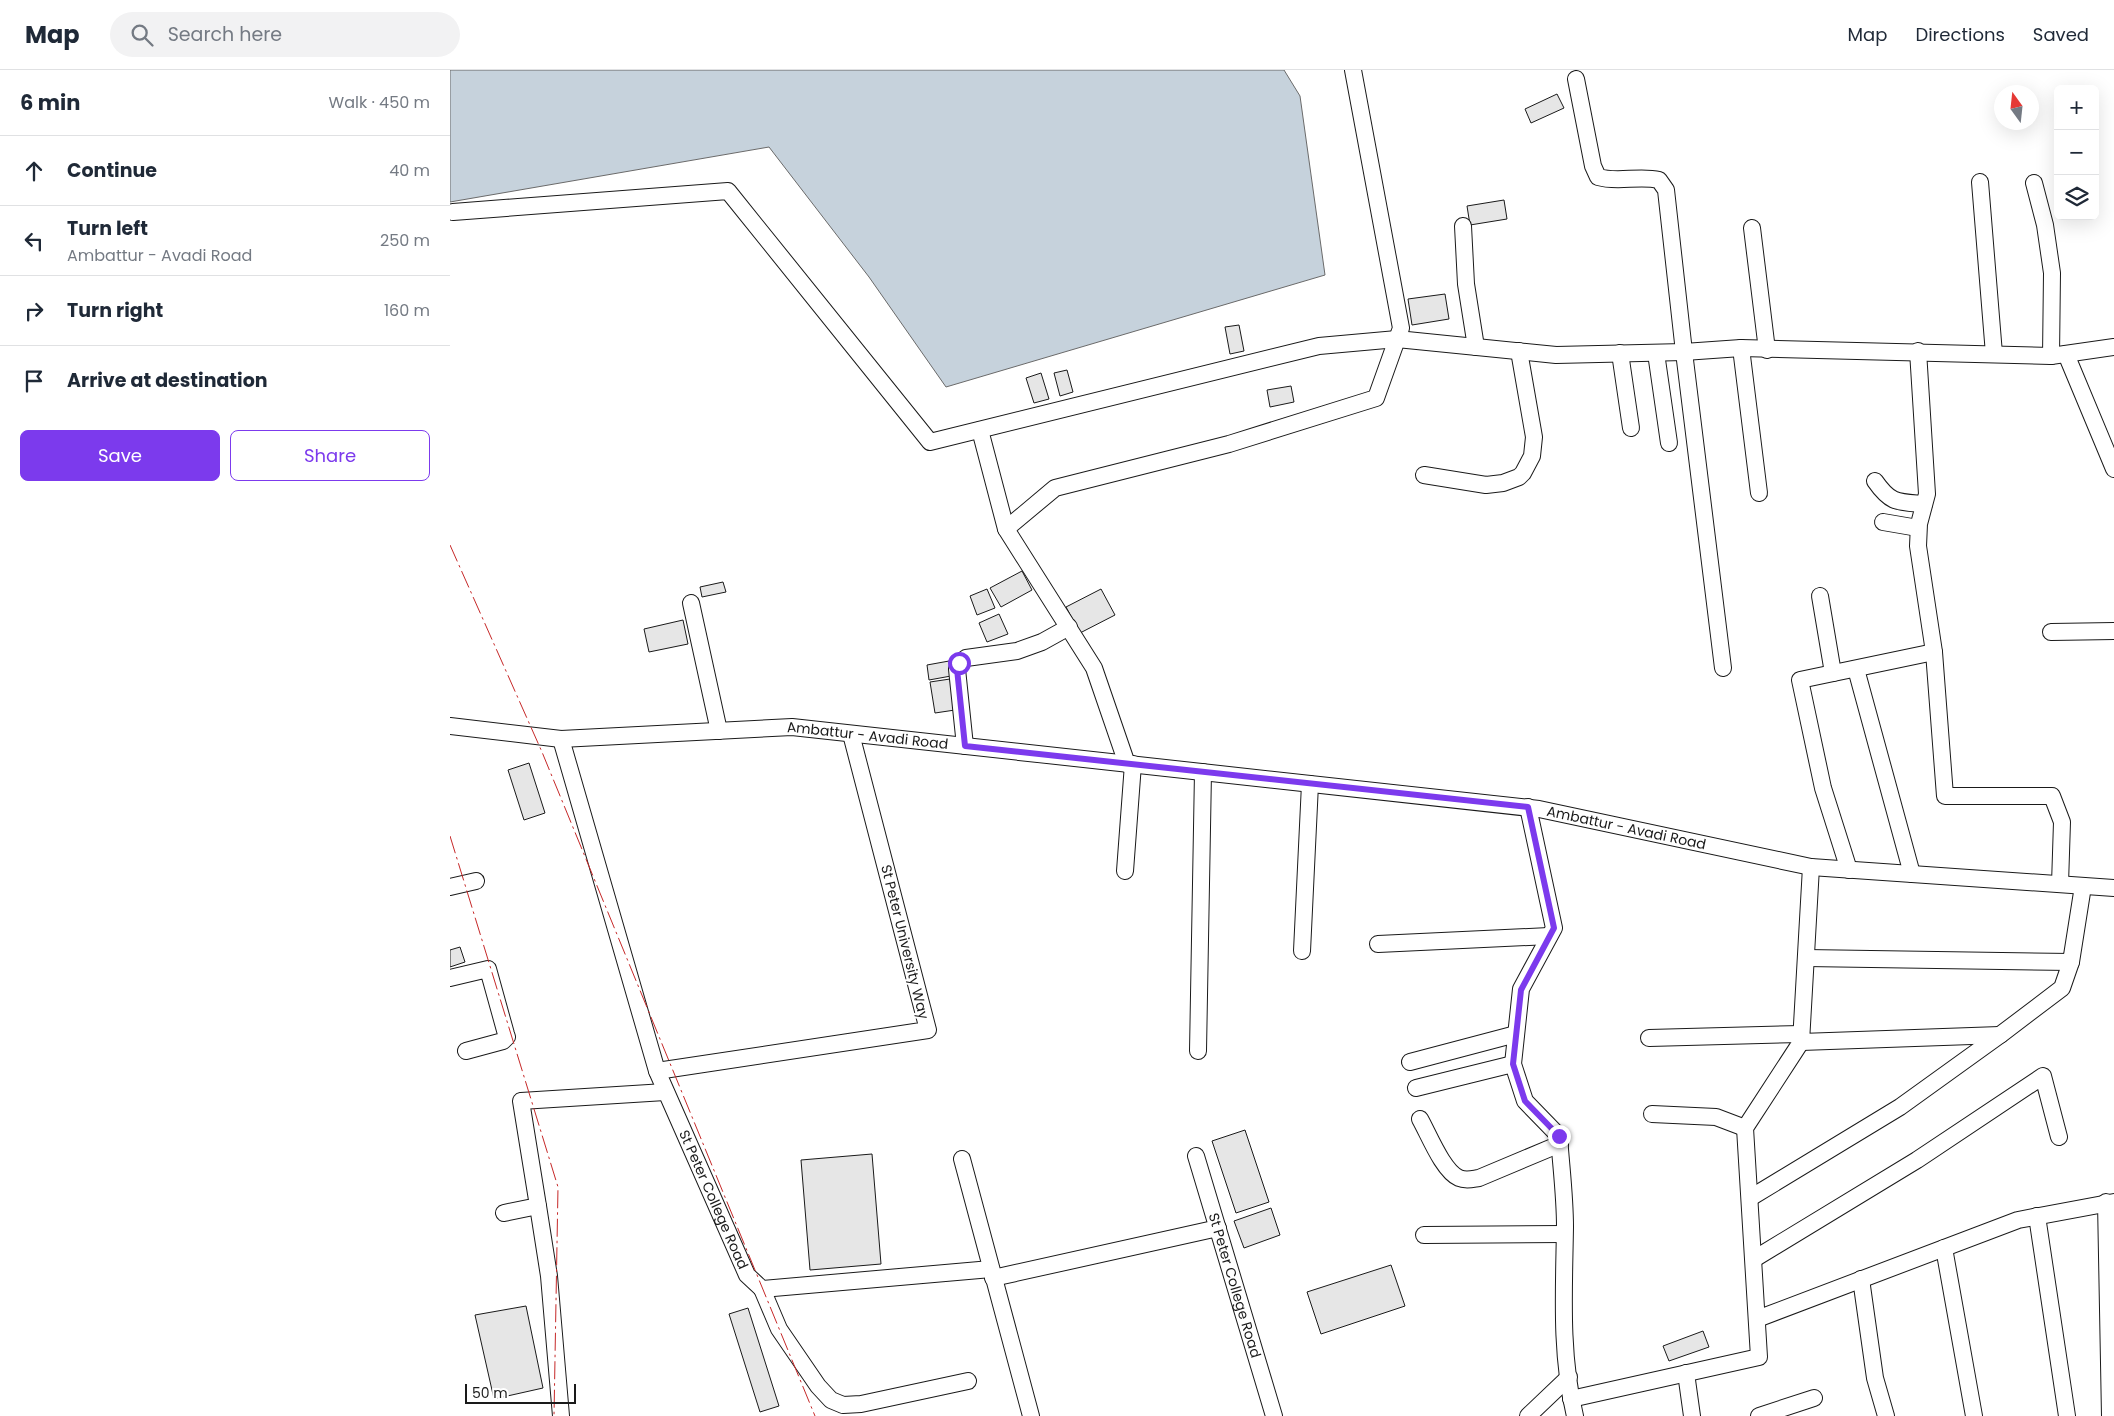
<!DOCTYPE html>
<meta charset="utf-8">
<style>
:root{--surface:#fff;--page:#f2f2f3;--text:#1f2937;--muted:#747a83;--line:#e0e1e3;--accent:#7c3aed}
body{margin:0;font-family:Poppins,sans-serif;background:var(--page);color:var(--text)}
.controls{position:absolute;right:15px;top:15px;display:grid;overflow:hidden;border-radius:8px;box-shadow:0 5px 20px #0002}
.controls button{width:45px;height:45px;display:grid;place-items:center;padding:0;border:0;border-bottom:1px solid var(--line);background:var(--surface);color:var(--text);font:25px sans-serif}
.compass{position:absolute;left:1544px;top:15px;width:45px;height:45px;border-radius:50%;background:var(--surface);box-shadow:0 5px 20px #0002;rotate:345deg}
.scale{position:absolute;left:15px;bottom:12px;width:111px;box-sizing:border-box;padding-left:5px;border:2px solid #1a1a1a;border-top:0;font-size:14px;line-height:18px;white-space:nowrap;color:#1a1a1a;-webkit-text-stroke:4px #fff;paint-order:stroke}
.stop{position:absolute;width:15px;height:15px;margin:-11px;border:4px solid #7c3aed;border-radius:50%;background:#fff}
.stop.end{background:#7c3aed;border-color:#fff;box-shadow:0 1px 5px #0008}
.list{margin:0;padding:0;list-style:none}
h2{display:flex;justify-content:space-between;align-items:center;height:65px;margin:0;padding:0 20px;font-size:21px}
h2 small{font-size:16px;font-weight:400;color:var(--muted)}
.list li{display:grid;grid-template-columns:32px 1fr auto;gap:15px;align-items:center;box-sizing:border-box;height:70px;padding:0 20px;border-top:1px solid var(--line)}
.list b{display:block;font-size:19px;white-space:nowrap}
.list p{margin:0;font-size:16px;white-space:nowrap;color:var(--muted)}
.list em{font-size:16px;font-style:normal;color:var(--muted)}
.actions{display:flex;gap:10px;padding:15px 20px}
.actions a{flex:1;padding:11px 0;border:1px solid var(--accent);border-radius:8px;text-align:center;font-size:18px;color:var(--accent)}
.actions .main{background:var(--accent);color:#fff}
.icon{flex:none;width:28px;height:28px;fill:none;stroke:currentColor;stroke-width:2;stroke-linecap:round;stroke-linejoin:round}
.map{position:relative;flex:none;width:1664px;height:1346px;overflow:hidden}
header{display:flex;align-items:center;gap:30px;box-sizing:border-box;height:70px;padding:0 25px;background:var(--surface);border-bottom:1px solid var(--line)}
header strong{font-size:24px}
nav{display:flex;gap:28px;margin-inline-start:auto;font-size:18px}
.search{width:350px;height:45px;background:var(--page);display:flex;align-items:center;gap:12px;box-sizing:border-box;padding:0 18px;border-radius:28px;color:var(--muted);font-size:19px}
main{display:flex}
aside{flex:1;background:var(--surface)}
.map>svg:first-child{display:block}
.water{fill:#c6d2dc;stroke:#6a6a6a}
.building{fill:#e6e6e6;stroke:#1a1a1a}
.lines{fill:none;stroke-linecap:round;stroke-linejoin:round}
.minor-casing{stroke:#1a1a1a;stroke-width:18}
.minor{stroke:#fff;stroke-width:16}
.power{stroke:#c62828;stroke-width:1;stroke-dasharray:18 4 2.5 4;stroke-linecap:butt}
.route{stroke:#7c3aed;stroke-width:6}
.labels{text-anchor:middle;stroke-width:4;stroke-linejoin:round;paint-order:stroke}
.street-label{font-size:14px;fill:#1a1a1a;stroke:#fff}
</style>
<header>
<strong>Map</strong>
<div class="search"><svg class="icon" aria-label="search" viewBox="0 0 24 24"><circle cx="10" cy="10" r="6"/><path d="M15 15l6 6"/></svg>Search here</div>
<nav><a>Map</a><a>Directions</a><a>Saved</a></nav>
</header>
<main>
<aside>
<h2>6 min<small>Walk · 450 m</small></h2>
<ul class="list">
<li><svg class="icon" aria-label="ahead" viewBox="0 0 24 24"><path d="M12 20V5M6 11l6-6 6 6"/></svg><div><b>Continue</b></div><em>40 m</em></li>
<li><svg class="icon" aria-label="left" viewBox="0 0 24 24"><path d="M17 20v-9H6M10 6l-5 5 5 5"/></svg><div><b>Turn left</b><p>Ambattur - Avadi Road</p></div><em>250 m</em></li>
<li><svg class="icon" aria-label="right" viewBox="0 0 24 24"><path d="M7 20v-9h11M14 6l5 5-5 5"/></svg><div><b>Turn right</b></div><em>160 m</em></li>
<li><svg class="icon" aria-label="arrive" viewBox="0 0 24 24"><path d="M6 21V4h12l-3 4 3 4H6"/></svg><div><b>Arrive at destination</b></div></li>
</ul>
<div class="actions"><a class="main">Save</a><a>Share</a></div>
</aside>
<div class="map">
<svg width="1664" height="1346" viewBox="0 0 1664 1346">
<rect width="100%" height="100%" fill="#fff"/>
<!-- water -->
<path class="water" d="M0 0H834L850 26 875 205 496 317 419 207 319 77 0 132Z"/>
<!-- building -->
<path class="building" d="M1107 24 1114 38 1081 53 1075 39Z
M1054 130 1057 149 1020 155 1017 136Z
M995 224 999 249 962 255 958 229Z
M789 255 794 281 780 284 775 257Z
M617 300 623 322 610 326 604 303Z
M591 303 599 329 584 333 576 308Z
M841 316 844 332 820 337 817 320Z
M572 501 582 520 551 537 540 518Z
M273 512 276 522 252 527 250 517Z
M537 519 545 538 527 545 520 526Z
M651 519 665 545 630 563 616 537Z
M549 544 558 564 537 572 529 553Z
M233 550 238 574 199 582 194 559Z
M499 591 501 606 479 610 477 595Z
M500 609 505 640 485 643 480 612Z
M79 693 95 743 74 750 58 700Z
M10 877 15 892 0 897V880Z
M795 1060 819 1132 786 1143 762 1071Z
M422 1084 431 1194 360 1200 351 1090Z
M821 1138 830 1165 794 1178 784 1151Z
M941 1195 955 1236 871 1264 857 1222Z
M76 1236 93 1318 44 1329 25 1245Z
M298 1238 329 1336 310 1342 279 1244Z
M1253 1261 1259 1277 1219 1291 1213 1276Z"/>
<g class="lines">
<!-- minor casing -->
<g class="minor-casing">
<g id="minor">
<path d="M1126 9 1143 96 1148 107C1168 113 1189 105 1209 110L1216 120 1234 282 1273 598"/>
<path d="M1530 112 1544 284"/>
<path d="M1584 113 1595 155 1602 203 1601 286"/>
<path d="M3 142 278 121 480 372 869 276 947 269 1106 285 1234 282 1291 278 1601 286 1664 277"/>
<path d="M1013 156 1016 214 1026 277"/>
<path d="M1302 158 1317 280"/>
<path d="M1291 278 1309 423"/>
<path d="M1468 281 1477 424 1469 454 1468 476 1484 582 1495 726H1602L1612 752 1610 814"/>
<path d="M1170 283 1181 358"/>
<path d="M1206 283 1219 373"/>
<path d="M1616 284 1664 399"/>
<path d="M530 360 556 459"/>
<path d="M974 405 1036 415 1053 413 1069 407 1073 403 1082 386 1084 367 1069 281"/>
<path d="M1425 411C1441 434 1448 432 1474 434"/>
<path d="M1433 452 1468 458"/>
<path d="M1370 526 1383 603"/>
<path d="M241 533 269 661"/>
<path d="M1601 562 1664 561"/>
<path d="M1406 599 1462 804"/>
<path id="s1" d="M0 656 111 669 342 657 1089 739 1361 797 1664 818"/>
<path id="s2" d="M111 669 207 1001 297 1205 312 1219 541 1199"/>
<path d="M515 676 507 599 509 593 516 588 567 581 592 572 619 557"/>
<path d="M677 694 644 598 556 459 605 418 779 374 926 328 951 258 903 0"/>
<path d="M1078 737 1104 858 1071 919 1063 994 1075 1031 1109 1066C1111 1096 1115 1126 1115 1157 1114 1220 1110 1284 1125 1346"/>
<path d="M1361 797 1351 972 1550 965"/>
<path d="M1399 800 1373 718 1350 610 1484 582"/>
<path d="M675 801 683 694"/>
<path d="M0 817 26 811"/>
<path d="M928 874 1099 866"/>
<path d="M852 881 860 714"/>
<path d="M1356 888 1621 892 1633 816"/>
<path d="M0 908 38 899 56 964 57 967 53 971 16 981"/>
<path d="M1199 968 1351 964"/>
<path d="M748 981 753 702"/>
<path d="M960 992 1066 964"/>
<path d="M207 1001 478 960 401 664"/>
<path d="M966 1018 1063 994"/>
<path d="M1202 1044 1266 1047 1295 1058"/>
<path d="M970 1049C979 1065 993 1101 1009 1108 1016 1111 1022 1109 1029 1108L1110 1074"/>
<path id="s3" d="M746 1086 824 1346"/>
<path d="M512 1089 581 1346"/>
<path d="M1300 1128 1450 1037 1550 965 1612 918 1621 892"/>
<path d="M1656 1132 1660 1346"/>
<path d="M88 1136 99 1206 111 1346"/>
<path d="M54 1143 88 1136 71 1031 215 1022"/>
<path d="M1587 1146 1617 1346"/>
<path d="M974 1165 1114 1164"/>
<path d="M1494 1178 1524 1346"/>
<path d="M1304 1189 1467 1090 1593 1006 1609 1067"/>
<path d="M543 1208 768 1158"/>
<path d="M1411 1209 1425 1308 1436 1346"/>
<path d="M312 1219 329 1259 368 1316 381 1330 393 1335 411 1334 518 1311"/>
<path d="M1307 1249 1568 1150 1664 1132"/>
<path d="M1236 1303 1242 1346"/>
<path d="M1121 1329 1309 1287 1295 1058 1351 972"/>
<path d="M1078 1346 1119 1307"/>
<path d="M1309 1346 1364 1328"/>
</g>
</g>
<!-- minor -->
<use href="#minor" class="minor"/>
<!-- power -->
<path class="power" d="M0 475 92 682 365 1346
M0 766 108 1117 104 1346"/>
</g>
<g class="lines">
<!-- route -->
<path class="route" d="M509 593 507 599 515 676 1078 737 1104 858 1071 920 1063 994 1075 1031 1109 1066"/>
</g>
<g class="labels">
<!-- street labels -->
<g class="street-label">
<text dy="5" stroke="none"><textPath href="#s1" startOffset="419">Ambattur - Avadi Road</textPath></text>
<text dy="5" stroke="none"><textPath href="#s1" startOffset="1184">Ambattur - Avadi Road</textPath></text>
<text transform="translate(455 872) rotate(76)" y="5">St Peter University Way</text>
<text dy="5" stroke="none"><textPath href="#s2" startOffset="486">St Peter College Road</textPath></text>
<text dy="5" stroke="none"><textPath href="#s3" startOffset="135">St Peter College Road</textPath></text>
</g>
</g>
</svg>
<div class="controls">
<button>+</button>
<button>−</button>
<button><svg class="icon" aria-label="layers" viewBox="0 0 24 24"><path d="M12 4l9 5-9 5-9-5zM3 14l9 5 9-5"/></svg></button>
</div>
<svg class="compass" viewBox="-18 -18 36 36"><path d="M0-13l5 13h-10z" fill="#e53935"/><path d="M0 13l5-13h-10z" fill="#747a83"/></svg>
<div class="scale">50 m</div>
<div class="stop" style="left:509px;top:593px"></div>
<div class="stop end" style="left:1109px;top:1066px"></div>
</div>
</main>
